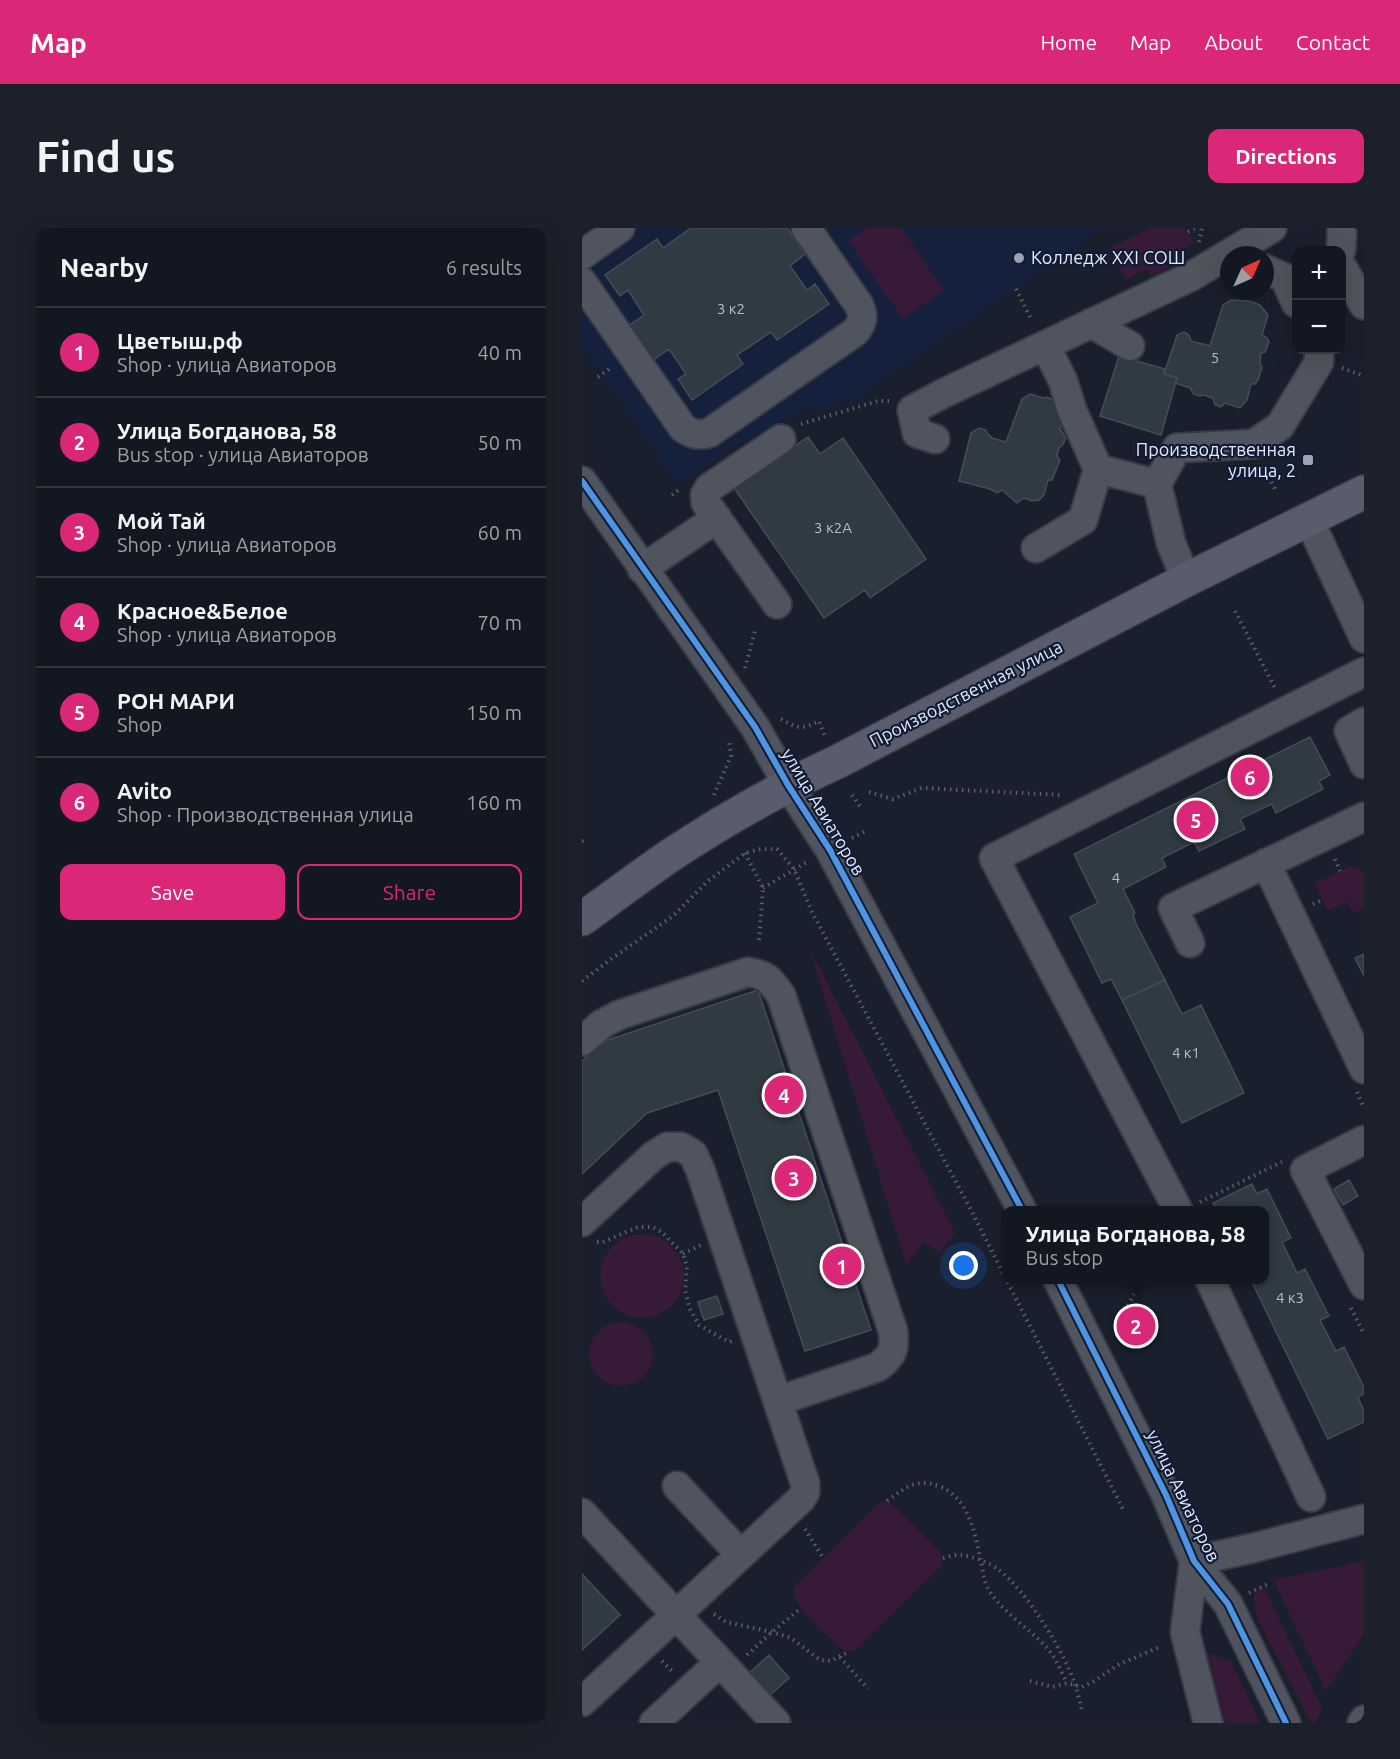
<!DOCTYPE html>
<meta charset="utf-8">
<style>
:root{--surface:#131721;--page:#1c202a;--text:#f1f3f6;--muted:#9d9fa5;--line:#32363f;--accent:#db2777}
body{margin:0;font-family:Ubuntu,sans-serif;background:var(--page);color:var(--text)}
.controls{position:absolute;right:18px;top:18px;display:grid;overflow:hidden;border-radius:12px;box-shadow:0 6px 24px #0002}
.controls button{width:54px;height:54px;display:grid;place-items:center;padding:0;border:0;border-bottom:2px solid var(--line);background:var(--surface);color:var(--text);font:30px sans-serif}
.compass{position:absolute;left:638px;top:18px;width:54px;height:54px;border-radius:50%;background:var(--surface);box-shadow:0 6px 24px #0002;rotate:45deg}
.you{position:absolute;left:382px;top:1038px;width:21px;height:21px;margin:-15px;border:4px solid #fff;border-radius:50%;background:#1a73e8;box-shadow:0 0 0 9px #1a73e833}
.badge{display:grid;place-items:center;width:39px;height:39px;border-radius:50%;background:var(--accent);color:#fff;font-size:20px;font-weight:700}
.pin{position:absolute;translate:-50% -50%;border:3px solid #fff;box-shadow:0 2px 6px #0006}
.popup{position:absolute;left:420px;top:978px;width:267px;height:78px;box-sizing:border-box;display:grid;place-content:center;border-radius:12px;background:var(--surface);filter:drop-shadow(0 2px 4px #0005);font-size:20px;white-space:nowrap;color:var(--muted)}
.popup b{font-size:22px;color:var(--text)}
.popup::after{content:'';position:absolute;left:50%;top:100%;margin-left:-12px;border:12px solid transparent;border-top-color:var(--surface)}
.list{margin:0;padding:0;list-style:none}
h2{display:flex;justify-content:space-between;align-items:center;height:78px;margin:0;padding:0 24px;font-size:26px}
h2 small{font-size:20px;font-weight:400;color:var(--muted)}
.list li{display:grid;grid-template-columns:39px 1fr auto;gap:18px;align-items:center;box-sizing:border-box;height:90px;padding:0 24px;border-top:2px solid var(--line)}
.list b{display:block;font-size:22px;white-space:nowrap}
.list p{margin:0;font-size:20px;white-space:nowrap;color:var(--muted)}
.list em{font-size:20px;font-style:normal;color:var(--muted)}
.actions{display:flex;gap:12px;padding:18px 24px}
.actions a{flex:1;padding:14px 0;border:2px solid var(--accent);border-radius:12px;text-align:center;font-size:21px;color:var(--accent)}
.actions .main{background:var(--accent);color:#fff}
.map{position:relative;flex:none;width:782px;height:1495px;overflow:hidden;border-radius:12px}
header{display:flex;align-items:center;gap:36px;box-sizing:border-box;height:84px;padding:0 30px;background:var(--accent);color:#fff}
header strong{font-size:28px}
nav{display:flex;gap:33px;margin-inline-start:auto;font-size:21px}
.intro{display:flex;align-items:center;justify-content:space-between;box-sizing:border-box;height:144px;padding:0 36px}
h1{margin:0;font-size:42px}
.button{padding:15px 27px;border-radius:12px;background:var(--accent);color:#fff;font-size:21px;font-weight:700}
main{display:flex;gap:36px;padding:0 36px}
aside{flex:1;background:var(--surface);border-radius:12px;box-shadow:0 6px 24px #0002}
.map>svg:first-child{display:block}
.built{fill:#15203c}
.green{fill:#361a37}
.building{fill:#303a42;stroke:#444d57;stroke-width:1.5}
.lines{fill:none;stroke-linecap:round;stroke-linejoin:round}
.minor-casing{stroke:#373b46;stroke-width:32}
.major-casing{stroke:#373b46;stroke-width:36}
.path{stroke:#5a5f68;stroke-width:4;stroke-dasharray:1.5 4.5;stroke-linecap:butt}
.minor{stroke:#4f545e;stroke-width:28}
.major{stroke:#5a5c6d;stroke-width:33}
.cycleway-casing{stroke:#111c34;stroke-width:10}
.cycleway{stroke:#4d94e3;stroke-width:6}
.poi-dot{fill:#9ca3b3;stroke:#111c34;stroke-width:2}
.labels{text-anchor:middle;stroke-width:4.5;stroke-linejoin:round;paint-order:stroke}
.number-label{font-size:15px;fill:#b6becd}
.poi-label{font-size:18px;fill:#e2eafb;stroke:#111c34;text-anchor:start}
.street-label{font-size:18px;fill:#e2eafb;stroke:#111c34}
</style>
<header>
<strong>Map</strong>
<nav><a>Home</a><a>Map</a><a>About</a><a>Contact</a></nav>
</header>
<div class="intro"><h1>Find us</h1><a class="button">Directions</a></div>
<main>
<aside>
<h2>Nearby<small>6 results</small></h2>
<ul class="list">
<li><span class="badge">1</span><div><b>Цветыш.рф</b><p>Shop · улица Авиаторов</p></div><em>40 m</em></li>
<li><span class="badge">2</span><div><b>Улица Богданова, 58</b><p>Bus stop · улица Авиаторов</p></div><em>50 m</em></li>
<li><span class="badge">3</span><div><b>Мой Тай</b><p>Shop · улица Авиаторов</p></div><em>60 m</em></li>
<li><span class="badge">4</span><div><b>Красное&amp;Белое</b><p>Shop · улица Авиаторов</p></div><em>70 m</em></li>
<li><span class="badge">5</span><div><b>РОН МАРИ</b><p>Shop</p></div><em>150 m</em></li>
<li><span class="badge">6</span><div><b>Avito</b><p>Shop · Производственная улица</p></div><em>160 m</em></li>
</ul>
<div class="actions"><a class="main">Save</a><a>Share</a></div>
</aside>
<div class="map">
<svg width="782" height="1495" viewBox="0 0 782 1495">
<rect width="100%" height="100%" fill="#191f2c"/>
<!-- built -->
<path class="built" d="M0 0H521L271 173 218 183 145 222 95 257 0 118Z"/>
<!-- green -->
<path class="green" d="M285 0H319L362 62 321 91 266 13Z
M568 0H604L612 15 600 22 604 30 569 49 565 41 544 52 527 21Z
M769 638 782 643V680L771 685 765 674 745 683 733 654Z
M227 719 373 1005 357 1025 342 1013 324 1036Z
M18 1048a42 42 0 1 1 84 0a42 42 0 1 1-84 0Z
M7 1126a32 32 0 1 1 64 0a32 32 0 1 1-64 0Z
M305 1273 310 1276 359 1325 361 1330 360 1337 273 1422 266 1424 259 1421C244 1405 217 1385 211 1363L214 1357 298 1274Z
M782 1333V1406L744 1463 691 1352Z
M681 1357 741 1482 733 1495H729L676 1392 671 1372 674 1362Z
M621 1423 649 1433 679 1495H644Z"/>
<!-- building -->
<path class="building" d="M109 0H182L183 2 186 0H205L223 26 208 38 225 62 233 56 247 76 195 112 189 104 155 127 161 136 110 172 96 151 104 146 87 121 70 133 46 98 62 87 46 62 38 68 23 47 75 11 81 20Z
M649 72 667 73 678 77 686 87 680 107 685 110 687 114 683 124 679 125 678 135 680 139 676 152 673 156H669L665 172 658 180 643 175 639 179 633 177 631 170 621 167 618 168 612 166 608 160 593 155 595 150 582 146 595 107 602 104 607 107 609 113 628 118 641 77Z
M537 128 583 141 582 146 595 150 579 207 518 188Z
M448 166 461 170 465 169 469 171H473L484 185 478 201 484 210 480 218 477 219 475 228 478 232 470 252H466L462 267 457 272 450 273 442 270 435 275 420 262 415 265 408 261 377 253 389 205 397 200 404 202 405 205 410 210 424 214 440 171Z
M226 209 238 226 261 210 344 331 288 370 283 362 242 390 152 260Z
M728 509 748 547 737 553 741 561 694 585 690 576 658 591 663 601 617 623 612 614 580 630 584 639 541 661 553 685 551 686 554 696 583 752 540 772 529 751 520 755 488 689 516 675 492 626Z
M782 726V748L773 730Z
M583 752 600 786 619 777 662 865 600 895 540 772Z
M176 762 289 1102 223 1123 136 862 65 885 0 946V833L20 814Z
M767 952 776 968 761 977 752 961Z
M670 956 675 966 685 961 709 1010 700 1014 715 1045 723 1041 747 1088 738 1092 754 1123 762 1119 782 1159V1166L776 1169 782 1183V1194L746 1211 669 1052H683V982H635L631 975Z
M135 1068 141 1086 122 1092 116 1074Z
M0 1346 38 1387 0 1422Z
M187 1427 207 1450 186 1469 165 1447Z"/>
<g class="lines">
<!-- minor casing -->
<g class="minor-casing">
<path id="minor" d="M759 22 760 0
M0 27 38 0
M760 39 782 77
M683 41 703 50 714 75
M0 54 101 200C110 206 116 208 127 205L273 104C281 95 282 88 277 77L224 0
M509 95 548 118
M463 117 481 153 490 182 516 241 575 256
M353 211 335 205 330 182 362 165 610 48 690 0
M0 253 173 499 206 557 248 622 440 982
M727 292 782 410
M454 320 501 292 516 241
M60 341 135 290
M604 352 589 315 575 256 595 220 672 216 698 198 737 134V122
M195 376 124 275 123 267 127 260 199 211
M782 494 767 503 782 536
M684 635 782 841
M608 715 591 680 782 589
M0 813 20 796 37 787 166 744C185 747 188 752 199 767L311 1103C313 1123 311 1126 296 1139L196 1173
M782 912 723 942 782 1057
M596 982 412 630 782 444
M0 994 71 928 85 919H99L111 926 118 941 223 1255V1264L219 1271 94 1387 0 1285
M476 1052 584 1267 612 1333 646 1376 704 1495
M628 1052 729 1269
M95 1258 159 1327
M612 1333 671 1320 782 1291
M612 1333 603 1404 626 1495
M0 1474 94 1387 138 1434
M72 1495 138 1434 194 1495
M780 1495 782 1492"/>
</g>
<!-- major casing -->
<g class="major-casing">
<path id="major" d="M0 691C29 670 57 649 86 629 140 593 196 561 255 534L604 352 782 264"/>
</g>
<!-- path -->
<path class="path" d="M606 4 614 0
M617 14 620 0
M434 61 449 91
M760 140 782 148
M16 149 30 139
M219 196 296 173H307
M681 238 693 261
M90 267 99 260
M653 383 693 460
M163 440 173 403
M199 491C215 501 221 501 237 493L243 509
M287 564 311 571 340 560 478 567
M132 567 149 528 147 514
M270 567 280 581
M270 610 286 602
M0 613 3 612
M163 625 181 660 177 713
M753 631 758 643
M181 660 225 634
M731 676 740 672
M0 753 32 729 91 688 126 653 163 625 179 621H195L212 641 230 684 391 986 542 1283
M775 864 782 880
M618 974 700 934
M15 1014H21L56 999H70L80 1004 101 1026 105 1039 103 1063 108 1081 117 1097 147 1114 150 1113
M101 1026 119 1017
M769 1080 782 1106
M540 1088 560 1052
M305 1273C324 1259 335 1249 359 1259 387 1271 393 1306 399 1333 401 1344 402 1355 408 1364 424 1388 452 1403 470 1426 476 1435 480 1446 485 1455
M223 1301 241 1330
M361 1330C367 1329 374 1326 379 1327 391 1328 408 1335 417 1342 445 1364 482 1423 493 1457 496 1465 498 1475 500 1483
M667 1365 686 1356
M132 1386 144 1394 190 1404 209 1410 238 1432 249 1433 266 1424
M165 1427 190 1404 219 1380
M258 1429 286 1461
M80 1433 92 1445
M448 1453 471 1459 485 1455 500 1459 512 1453 536 1437 580 1418"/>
<!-- minor -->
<use href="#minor" class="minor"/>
<!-- major -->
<use href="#major" class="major"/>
<!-- cycleway casing -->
<g class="cycleway-casing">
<path id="cycleway" d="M0 253 173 499 206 557 248 622 440 982
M476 1052 584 1267 612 1333 646 1376 704 1495"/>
</g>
<!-- cycleway -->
<use href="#cycleway" class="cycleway"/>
</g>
<!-- markers -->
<g class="poi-dot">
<circle cx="437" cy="30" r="6"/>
<rect x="720" y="226" width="12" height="12" rx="3"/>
</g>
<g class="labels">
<!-- number labels -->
<g class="number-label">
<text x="149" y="86">3 к2</text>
<text x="633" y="135">5</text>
<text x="251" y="305">3 к2А</text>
<text x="534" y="655">4</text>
<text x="604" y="830">4 к1</text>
<text x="708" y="1075">4 к3</text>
</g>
<!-- poi labels -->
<g class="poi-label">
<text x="449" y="36">Колледж XXI СОШ</text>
<text x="714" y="228" text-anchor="end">Производственная<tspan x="714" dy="21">улица, 2</tspan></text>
</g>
<!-- street labels -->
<g class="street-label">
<text transform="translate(384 466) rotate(-27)" y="6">Производственная улица</text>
<text transform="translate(241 584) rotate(59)" y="6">улица Авиаторов</text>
<text transform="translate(601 1268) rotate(64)" y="6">улица Авиаторов</text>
</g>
</g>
</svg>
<div class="controls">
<button>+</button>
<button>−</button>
</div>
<svg class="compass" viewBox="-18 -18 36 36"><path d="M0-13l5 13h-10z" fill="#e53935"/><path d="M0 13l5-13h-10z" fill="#9d9fa5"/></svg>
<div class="you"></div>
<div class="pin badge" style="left:260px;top:1038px">1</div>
<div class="pin badge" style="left:554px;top:1098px">2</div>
<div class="popup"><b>Улица Богданова, 58</b>Bus stop</div>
<div class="pin badge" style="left:212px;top:950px">3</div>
<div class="pin badge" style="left:202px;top:867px">4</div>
<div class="pin badge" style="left:614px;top:592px">5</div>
<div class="pin badge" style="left:668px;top:549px">6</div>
</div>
</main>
